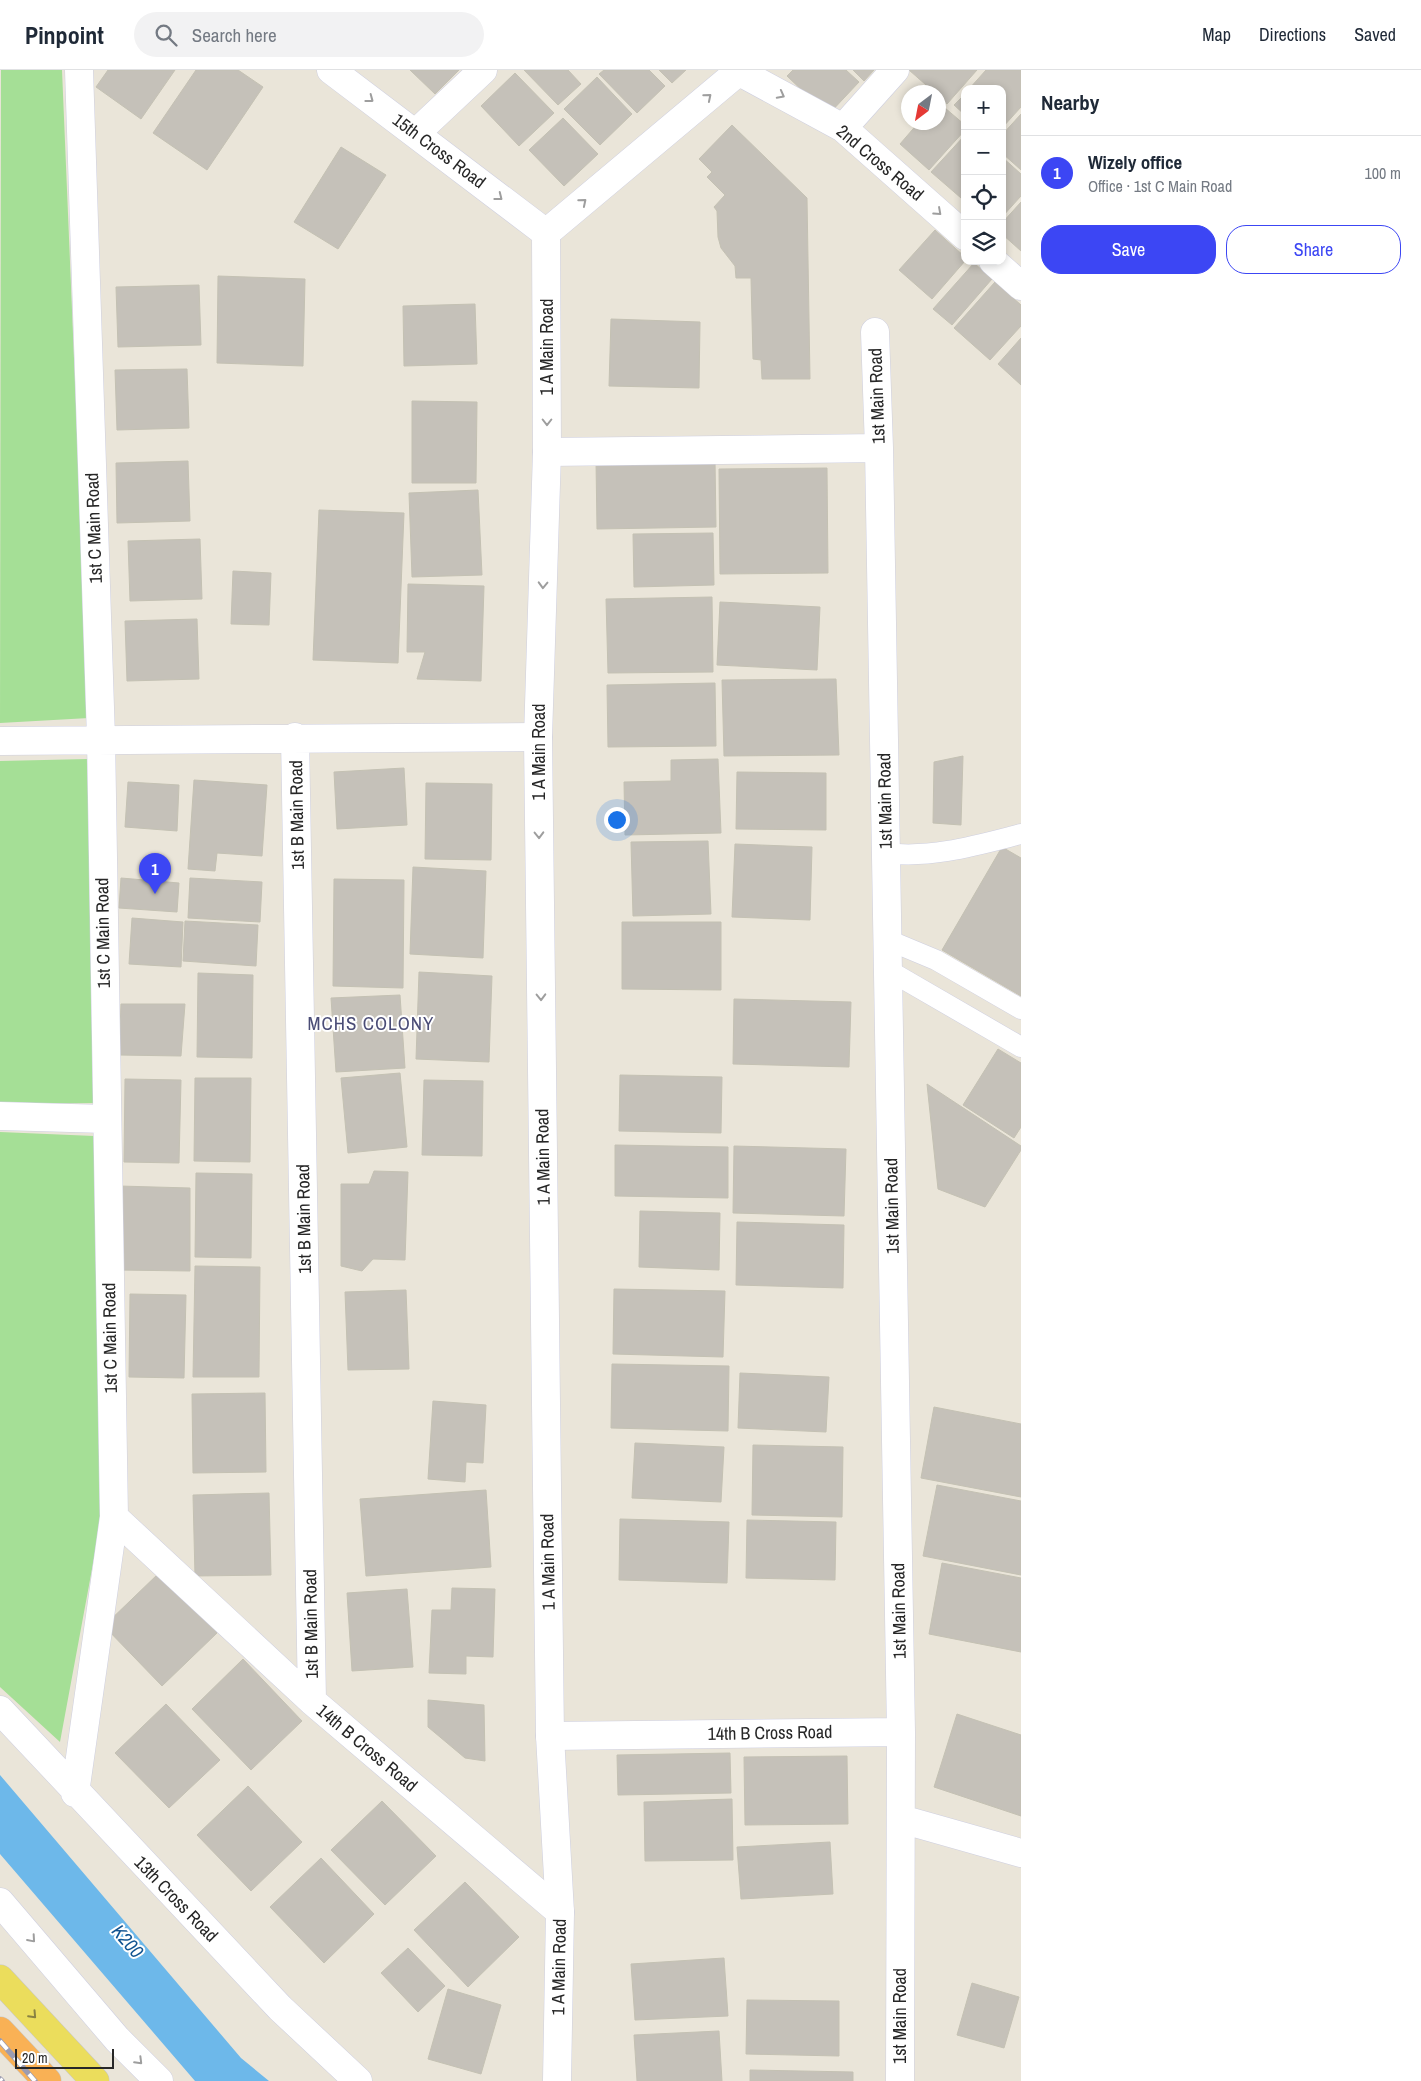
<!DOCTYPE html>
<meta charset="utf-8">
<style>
:root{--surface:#fff;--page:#f2f2f3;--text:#1f2937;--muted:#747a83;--line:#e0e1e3;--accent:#3c46f4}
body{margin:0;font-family:"Archivo Narrow",sans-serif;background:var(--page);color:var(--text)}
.controls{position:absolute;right:15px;top:15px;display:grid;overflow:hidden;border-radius:10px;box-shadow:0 2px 8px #0003}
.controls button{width:45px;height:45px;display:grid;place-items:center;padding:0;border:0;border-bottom:1px solid var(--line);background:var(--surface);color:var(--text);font:25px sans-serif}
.compass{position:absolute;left:901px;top:15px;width:45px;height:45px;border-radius:50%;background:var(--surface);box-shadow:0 2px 8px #0003;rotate:212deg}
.scale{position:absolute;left:15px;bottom:12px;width:99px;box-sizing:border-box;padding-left:5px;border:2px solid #272727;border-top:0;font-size:14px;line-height:18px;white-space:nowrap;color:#272727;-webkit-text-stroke:4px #fff;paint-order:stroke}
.you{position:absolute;left:616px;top:749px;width:18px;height:18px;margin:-12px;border:4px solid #fff;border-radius:50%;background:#1a73e8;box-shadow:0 0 0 8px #1a73e833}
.badge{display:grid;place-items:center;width:32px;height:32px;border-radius:50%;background:var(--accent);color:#fff;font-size:16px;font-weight:700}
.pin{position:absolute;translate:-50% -41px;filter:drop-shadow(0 1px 2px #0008)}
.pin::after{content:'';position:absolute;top:26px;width:18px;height:15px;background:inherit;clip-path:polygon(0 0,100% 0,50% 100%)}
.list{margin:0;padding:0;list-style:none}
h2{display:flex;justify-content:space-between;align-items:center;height:65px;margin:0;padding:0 20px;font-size:21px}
h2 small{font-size:16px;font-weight:400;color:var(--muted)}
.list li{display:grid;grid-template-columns:32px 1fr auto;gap:15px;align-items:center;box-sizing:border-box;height:75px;padding:0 20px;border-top:1px solid var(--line)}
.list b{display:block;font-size:19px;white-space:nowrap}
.list p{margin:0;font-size:16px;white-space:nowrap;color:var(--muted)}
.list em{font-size:16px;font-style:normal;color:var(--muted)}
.actions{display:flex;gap:10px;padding:15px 20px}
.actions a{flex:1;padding:11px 0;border:1px solid var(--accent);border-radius:20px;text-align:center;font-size:18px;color:var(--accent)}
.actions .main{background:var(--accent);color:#fff}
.icon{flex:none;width:28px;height:28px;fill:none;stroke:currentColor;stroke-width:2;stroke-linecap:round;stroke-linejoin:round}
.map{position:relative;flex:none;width:1021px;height:2011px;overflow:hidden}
header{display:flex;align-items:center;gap:30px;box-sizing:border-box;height:70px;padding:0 25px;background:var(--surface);border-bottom:1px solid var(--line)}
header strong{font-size:24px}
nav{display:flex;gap:28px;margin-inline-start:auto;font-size:18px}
.search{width:350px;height:45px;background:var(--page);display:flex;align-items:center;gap:12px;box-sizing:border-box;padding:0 18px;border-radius:28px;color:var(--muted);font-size:19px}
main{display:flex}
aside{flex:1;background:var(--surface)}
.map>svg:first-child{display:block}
.green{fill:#a5df96}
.water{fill:#6db8ea}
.building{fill:#c5c1b9;stroke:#c4c1b3}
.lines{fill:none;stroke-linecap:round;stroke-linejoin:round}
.lane-casing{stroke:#cecfe0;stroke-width:21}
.street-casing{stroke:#cecfe0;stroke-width:29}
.secondary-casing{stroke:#cecfe0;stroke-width:29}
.primary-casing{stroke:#c7c7c7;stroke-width:29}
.highway-casing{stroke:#c7c7c7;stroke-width:29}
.lane{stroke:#fff;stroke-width:20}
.street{stroke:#fff;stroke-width:28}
.secondary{stroke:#fff;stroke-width:28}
.primary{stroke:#ebdd5c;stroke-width:28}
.highway{stroke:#f9b155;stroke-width:28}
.rail-casing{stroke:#9c9cb1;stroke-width:5.5}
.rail{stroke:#fff;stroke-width:4;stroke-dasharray:11;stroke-linecap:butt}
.oneway{stroke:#9e9e9e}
.oneway2{stroke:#898242}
.labels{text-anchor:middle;stroke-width:4;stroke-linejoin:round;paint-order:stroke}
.street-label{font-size:18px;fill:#272727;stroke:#fff}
.neighbourhood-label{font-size:19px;letter-spacing:1px;fill:#4a4c76;stroke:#fff}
.water-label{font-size:19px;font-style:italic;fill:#115491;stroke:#fff}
</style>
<header>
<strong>Pinpoint</strong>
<div class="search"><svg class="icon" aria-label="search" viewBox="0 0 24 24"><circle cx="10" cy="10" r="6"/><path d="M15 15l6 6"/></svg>Search here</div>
<nav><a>Map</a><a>Directions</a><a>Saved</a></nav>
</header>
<main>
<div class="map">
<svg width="1021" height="2011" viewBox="0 0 1021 2011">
<rect width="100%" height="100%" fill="#eae5d9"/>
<!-- green -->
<path class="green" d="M1 0H62L89 648 0 653Z
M88 689 97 1033 0 1034V691Z
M0 1062 94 1066 102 1445 60 1672 0 1617Z"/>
<!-- water -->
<path class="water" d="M0 1705 241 1988 269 2011H195L0 1784Z"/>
<!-- building -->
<path class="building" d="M108 0H175L141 49 96 17Z
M196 0H238L263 17 207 100 153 63Z
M410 0H459L435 24Z
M524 0H568L581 14 558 35Z
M604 0H649L665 16 637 43 599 4Z
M659 0H686L672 13Z
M793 0H846L859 12 828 45 787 6Z
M853 0H874L864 11Z
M909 0H977L947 34 938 27V22H934Z
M986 0H1021V37L1002 58V19H969Z
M515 3 554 43 519 76 481 36Z
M597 7 632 44 600 75 564 39Z
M965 24V45L954 35Z
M938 32 965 55V60L929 100 900 74 919 52H938Z
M1021 44V100L1002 83V65Z
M563 48 598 84 564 116 529 80Z
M732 55 807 128 810 309H762L761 290 753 289 751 208H736L735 196 721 178 718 167 717 141 714 137 725 125 707 107 712 102 699 89Z
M965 65V125L961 128 931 102Z
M341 77 386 105 338 179 294 152Z
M1002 87 1021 104V126L1002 147Z
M1021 132V181L1002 164V153Z
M935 160 965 187V191L932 229 899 200Z
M974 193 992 209 952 255 933 239Z
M218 206 305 209 303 296 217 293Z
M995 212 1021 235V256L990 290 954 258Z
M199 215 201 275 118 277 116 217Z
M475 234 477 294 404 296 403 236Z
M611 249 700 252 699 318 609 316Z
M1021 268V315L998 294Z
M187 299 189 358 117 360 115 300Z
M412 331 477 332 476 413H412Z
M715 390 716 457 597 459 596 391Z
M188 391 190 451 117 453 116 393Z
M827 398 828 503 720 504 719 399Z
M478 420 482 505 412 507 409 423Z
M319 440 404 443 398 593 313 590Z
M713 463 714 515 634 517 633 464Z
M200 469 202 529 130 531 128 471Z
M233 501 271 503 269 555 231 554Z
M408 514 484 516 481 611 417 609 425 582H407Z
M712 527 713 602 608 603 606 529Z
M720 532 820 537 817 600 717 595Z
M197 549 199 609 127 611 125 551Z
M836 609 839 685 724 686 722 610Z
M715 613 716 676 608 677 607 615Z
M963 686 961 755 933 753 934 692Z
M718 689 721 763 625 765 624 712 671 711V690Z
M404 698 407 755 337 759 334 702Z
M737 702 826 703V760L736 759Z
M194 710 267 715 262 786 217 783 215 801 188 799Z
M128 712 179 715 177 761 125 757Z
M426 713 492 714 491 790 425 789Z
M708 771 711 844 633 846 631 772Z
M735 774 812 777 810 850 732 847Z
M1002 777 1021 788V926L942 880Z
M413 797 486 801 483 888 410 884Z
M121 808 179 813 177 842 119 838Z
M190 808 262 812 260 852 188 848Z
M334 809 404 810 403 918 333 916Z
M132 848 183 852 181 897 129 894Z
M185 851 258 855 256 896 183 891Z
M622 852H721V920L622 919Z
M419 902 492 906 489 992 416 989Z
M198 903 253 905 252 988 197 987Z
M400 925 405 998 336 1002 331 928Z
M734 929 851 932 849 997 733 994Z
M121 934H185L181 986 119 985Z
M998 979 1021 993V1057L1014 1068 963 1035Z
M400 1003 407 1077 348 1083 341 1008Z
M620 1005 722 1007 721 1063 619 1061Z
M195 1008H251L250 1092 194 1091Z
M125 1009 181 1010 179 1093 124 1092Z
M424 1010 483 1011 482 1086 422 1085Z
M927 1014 1021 1076V1080L985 1137 938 1119Z
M615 1075 728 1077V1128L615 1126Z
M734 1076 846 1079 844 1146 733 1143Z
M374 1101 408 1102 405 1190 373 1189 362 1201 341 1196V1114H369Z
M196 1103 252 1104 251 1188 195 1187Z
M119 1116 190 1118V1201L118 1200Z
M640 1141 720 1143 719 1200 639 1197Z
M737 1152 844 1155 843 1218 736 1215Z
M195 1196 260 1197 259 1307H193Z
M614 1219 725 1221 723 1287 613 1284Z
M406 1220 409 1299 348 1300 345 1222Z
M130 1224 186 1225 184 1308 129 1307Z
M612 1294 729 1296 728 1361 611 1358Z
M740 1303 829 1307 826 1362 738 1358Z
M265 1323 266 1402 193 1403 192 1324Z
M433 1331 486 1335 483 1393 466 1392 465 1412 428 1409Z
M934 1337 1021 1354V1427L921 1408Z
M635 1373 724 1377 721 1432 632 1428Z
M753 1375 843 1377 842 1447 752 1445Z
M937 1415 1021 1431V1505L923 1486Z
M486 1420 491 1497 366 1506 360 1429Z
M269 1423 271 1505 195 1506 193 1425Z
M620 1449 729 1452 727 1513 619 1510Z
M747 1450 836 1452 835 1510 746 1508Z
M942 1493 1021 1508V1582L929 1564Z
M159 1503 217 1563 162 1616 104 1556Z
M452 1518 495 1519 493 1587 466 1586V1604L429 1603 432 1540H451Z
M407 1519 413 1597 352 1601 347 1523Z
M243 1589 302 1651 251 1700 192 1639Z
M428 1630 484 1635 485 1691 465 1688 428 1657Z
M166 1634 220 1690 169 1738 115 1683Z
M957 1644 1021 1665V1746L934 1717Z
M730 1683 731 1723 618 1725 617 1685Z
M847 1686 848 1754 745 1755 744 1687Z
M248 1716 302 1772 251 1821 197 1765Z
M732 1729 733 1790 645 1791 644 1732Z
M382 1731 436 1786 385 1835 331 1780Z
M830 1772 833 1824 741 1829 737 1777Z
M321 1788 374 1844 324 1893 270 1837Z
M465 1812 519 1867 468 1917 414 1860Z
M408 1878 445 1916 418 1942 381 1903Z
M724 1888 728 1946 635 1950 631 1894Z
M972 1913 1019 1927 1004 1978 957 1965Z
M448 1919 501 1935 481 2004 428 1989Z
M747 1930 839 1931V1986L746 1984Z
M719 1961 722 2011H637L634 1965Z
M750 2000 853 2002V2011H750Z"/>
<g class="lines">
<!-- lane casing -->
<g class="lane-casing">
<path id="lane" d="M886 783C931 789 978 775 1021 764
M888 870 936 890 1021 939
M888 900 1021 977"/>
</g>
<!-- street casing -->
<g class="street-casing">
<path id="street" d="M736 0 843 58 965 166
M843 58 895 0
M416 63 483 0
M546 163 738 2
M993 191 1021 216
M875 262 879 378 901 1662 900 2011
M547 382 879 378
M295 667 312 1631
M0 671 538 667
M0 1046 106 1049
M114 1447 312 1631 560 1842
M0 1640 280 1938 358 2011
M550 1666 901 1662
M75 1723 114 1447 101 668 79 0
M901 1749 1021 1783"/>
</g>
<!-- secondary casing -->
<g class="secondary-casing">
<path id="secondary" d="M331 0 546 163 547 382 538 667 550 1666 560 1842 557 2011
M0 1832 117 1969 159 2011"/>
</g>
<!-- primary casing -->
<g class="primary-casing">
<path id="primary" d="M0 1909 95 2011"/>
</g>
<!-- highway casing -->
<g class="highway-casing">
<path id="highway" d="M0 1961 47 2011"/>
</g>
<!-- lane -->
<use href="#lane" class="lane"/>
<!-- street -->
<use href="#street" class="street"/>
<!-- secondary -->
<use href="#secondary" class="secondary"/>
<!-- primary -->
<use href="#primary" class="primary"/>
<!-- highway -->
<use href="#highway" class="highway"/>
<!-- rail casing -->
<g class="rail-casing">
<path id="rail" d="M0 1971 35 2011
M0 2009 2 2011"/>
</g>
<!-- rail -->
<use href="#rail" class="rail"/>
</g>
<!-- one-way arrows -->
<defs><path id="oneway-chevron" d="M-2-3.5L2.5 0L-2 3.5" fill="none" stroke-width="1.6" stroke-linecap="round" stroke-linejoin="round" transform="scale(1.25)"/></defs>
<g class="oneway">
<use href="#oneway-chevron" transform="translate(781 25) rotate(28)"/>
<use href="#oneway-chevron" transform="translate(708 27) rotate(-40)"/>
<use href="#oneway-chevron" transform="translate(370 29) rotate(37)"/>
<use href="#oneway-chevron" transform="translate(499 127) rotate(38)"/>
<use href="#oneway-chevron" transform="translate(583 132) rotate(-40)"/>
<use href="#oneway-chevron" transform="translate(938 142) rotate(42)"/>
<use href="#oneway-chevron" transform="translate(547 352) rotate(90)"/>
<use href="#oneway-chevron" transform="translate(543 515) rotate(92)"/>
<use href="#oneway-chevron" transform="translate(539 765) rotate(89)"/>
<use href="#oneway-chevron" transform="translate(541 927) rotate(89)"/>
<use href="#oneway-chevron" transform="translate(32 1869) rotate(49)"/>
<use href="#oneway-chevron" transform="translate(139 1991) rotate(45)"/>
</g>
<use class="oneway2" href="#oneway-chevron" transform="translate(33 1945) rotate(47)"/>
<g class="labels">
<!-- street labels -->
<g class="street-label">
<text transform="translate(439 81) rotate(37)" y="6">15th Cross Road</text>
<text transform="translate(880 93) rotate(40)" y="6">2nd Cross Road</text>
<text transform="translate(547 277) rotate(-90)" y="6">1 A Main Road</text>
<text transform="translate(877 326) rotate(-92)" y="6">1st Main Road</text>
<text transform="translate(94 458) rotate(-92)" y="6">1st C Main Road</text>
<text transform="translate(539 682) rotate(-90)" y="6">1 A Main Road</text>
<text transform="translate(885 731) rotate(-91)" y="6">1st Main Road</text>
<text transform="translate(297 745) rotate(-91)" y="6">1st B Main Road</text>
<text transform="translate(103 863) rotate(-91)" y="6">1st C Main Road</text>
<text transform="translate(543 1087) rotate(-91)" y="6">1 A Main Road</text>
<text transform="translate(892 1136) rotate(-91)" y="6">1st Main Road</text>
<text transform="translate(304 1149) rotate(-91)" y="6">1st B Main Road</text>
<text transform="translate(110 1268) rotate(-91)" y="6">1st C Main Road</text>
<text transform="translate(548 1492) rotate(-91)" y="6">1 A Main Road</text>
<text transform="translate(899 1541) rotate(-91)" y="6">1st Main Road</text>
<text transform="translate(311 1554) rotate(-91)" y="6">1st B Main Road</text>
<text transform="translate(770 1663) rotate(-1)" y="6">14th B Cross Road</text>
<text transform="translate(367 1678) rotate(40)" y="6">14th B Cross Road</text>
<text transform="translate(176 1829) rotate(46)" y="6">13th Cross Road</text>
<text transform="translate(559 1897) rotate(-89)" y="6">1 A Main Road</text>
<text transform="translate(900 1946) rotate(-90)" y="6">1st Main Road</text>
</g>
<!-- neighbourhood labels -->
<g class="neighbourhood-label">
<text x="371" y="960">MCHS COLONY</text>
</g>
<!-- water labels -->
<g class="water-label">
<text transform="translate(128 1871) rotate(49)" y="7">K200</text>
</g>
</g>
</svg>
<div class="controls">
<button>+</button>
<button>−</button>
<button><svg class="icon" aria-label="locate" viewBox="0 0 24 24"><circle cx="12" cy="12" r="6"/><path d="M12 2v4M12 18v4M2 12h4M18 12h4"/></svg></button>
<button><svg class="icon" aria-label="layers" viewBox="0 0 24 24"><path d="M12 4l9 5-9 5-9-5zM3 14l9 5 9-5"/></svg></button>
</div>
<svg class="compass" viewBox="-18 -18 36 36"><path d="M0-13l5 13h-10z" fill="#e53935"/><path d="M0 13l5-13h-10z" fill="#747a83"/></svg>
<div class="scale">20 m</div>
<div class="you"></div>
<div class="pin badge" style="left:155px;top:824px">1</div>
</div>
<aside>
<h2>Nearby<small></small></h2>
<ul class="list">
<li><span class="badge">1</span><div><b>Wizely office</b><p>Office · 1st C Main Road</p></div><em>100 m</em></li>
</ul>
<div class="actions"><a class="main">Save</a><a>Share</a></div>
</aside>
</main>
